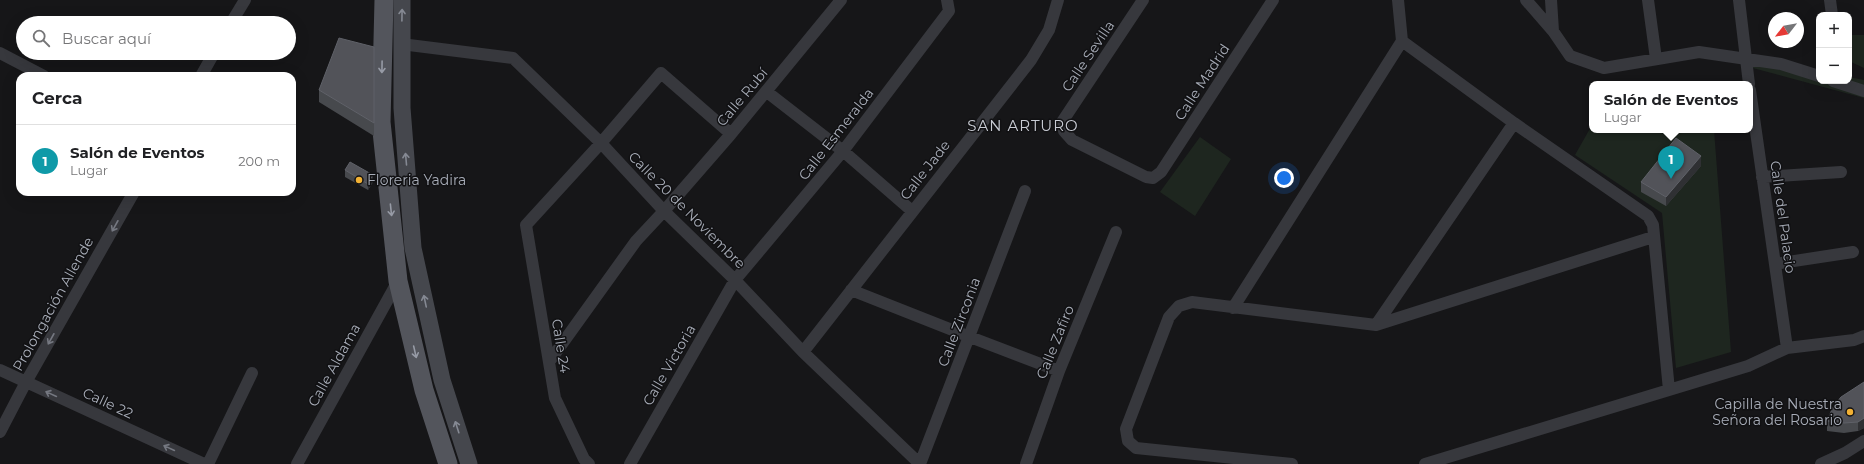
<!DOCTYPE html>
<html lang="es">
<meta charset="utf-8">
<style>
:root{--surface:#fff;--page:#f2f2f2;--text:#202124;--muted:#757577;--line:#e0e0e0;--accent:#1a73e8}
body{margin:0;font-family:Montserrat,sans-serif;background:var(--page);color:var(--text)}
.controls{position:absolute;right:12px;top:12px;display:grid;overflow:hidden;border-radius:8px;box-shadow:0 4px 16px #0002}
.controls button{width:36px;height:36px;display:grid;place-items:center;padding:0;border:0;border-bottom:1px solid var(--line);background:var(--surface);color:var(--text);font:20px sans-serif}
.compass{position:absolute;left:1768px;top:12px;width:36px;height:36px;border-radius:50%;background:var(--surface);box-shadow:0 4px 16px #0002;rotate:239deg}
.you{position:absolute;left:1284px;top:178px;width:14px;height:14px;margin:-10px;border:3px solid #fff;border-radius:50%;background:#1a73e8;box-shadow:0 0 0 6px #1a73e833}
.badge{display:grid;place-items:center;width:26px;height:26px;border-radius:50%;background:var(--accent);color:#fff;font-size:13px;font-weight:700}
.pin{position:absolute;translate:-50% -33px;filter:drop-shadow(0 1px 2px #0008)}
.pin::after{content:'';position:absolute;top:21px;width:14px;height:12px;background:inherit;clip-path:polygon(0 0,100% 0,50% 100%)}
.popup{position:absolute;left:1589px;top:81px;width:164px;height:52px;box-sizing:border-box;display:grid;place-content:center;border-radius:8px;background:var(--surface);filter:drop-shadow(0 1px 3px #0005);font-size:13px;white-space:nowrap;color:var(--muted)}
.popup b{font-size:15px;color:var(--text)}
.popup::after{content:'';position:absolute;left:50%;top:100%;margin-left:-8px;border:8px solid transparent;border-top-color:var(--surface)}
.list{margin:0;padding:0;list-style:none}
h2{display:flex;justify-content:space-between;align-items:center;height:52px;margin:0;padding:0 16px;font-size:17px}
h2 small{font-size:13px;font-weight:400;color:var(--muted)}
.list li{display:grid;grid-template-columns:26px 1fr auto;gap:12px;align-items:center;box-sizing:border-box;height:72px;padding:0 16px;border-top:1px solid var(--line)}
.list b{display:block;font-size:15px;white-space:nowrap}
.list p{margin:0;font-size:13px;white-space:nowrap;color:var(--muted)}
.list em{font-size:13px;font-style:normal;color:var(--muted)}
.icon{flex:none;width:22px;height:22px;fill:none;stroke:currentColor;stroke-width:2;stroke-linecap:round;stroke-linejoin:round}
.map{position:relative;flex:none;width:1864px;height:464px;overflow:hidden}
.search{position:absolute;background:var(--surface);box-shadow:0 4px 16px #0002;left:16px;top:16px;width:280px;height:44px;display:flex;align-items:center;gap:10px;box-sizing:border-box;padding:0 14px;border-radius:22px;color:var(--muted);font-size:15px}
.panel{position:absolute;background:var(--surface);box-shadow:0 4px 16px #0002;left:16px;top:72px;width:280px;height:124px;border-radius:12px}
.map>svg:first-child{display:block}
.green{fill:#1e261f}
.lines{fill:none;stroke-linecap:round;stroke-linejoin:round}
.minor{stroke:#37383d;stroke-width:12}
.secondary{stroke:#45474d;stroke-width:17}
.primary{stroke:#53555c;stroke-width:19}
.wall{fill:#47494d}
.shaded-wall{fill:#2f3033}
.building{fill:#525359;stroke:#5f6168}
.oneway{stroke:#858993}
.oneway2{stroke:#979ba6}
.oneway3{stroke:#757881}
.poi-dot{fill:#f2b134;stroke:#111113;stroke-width:1.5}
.labels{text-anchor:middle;stroke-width:3;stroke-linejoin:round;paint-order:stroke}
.street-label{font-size:14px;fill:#a8adb8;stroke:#111113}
.poi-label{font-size:14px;fill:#a8adb8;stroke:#111113;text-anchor:start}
.neighbourhood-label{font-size:15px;letter-spacing:1px;fill:#c9ccd4;stroke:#111113}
</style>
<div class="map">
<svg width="1864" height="464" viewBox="0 0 1864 464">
<rect width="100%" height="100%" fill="#161618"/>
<!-- green -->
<path class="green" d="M1849 35H1864V68L1851 62Z
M1749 54 1819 70V81H1849V77L1864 80V98L1749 67Z
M1592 125V130H1714L1731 352 1676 368 1662 213 1575 155Z
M1200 137 1231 159 1195 216 1160 192Z"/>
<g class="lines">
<!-- minor -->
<path class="minor" d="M1143 0 1062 122 1064 131 1072 140 1146 177 1153 178 1161 172 1273 0
M1526 0 1553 31 1570 56 1604 68 1699 52 1781 64 1819 76
M1551 0 1553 31
M1648 0 1656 59
M1739 0 1749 84
M1830 0 1832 15
M231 23 245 0
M1402 41 1514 123 1648 216 1653 225 1669 390
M401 44 513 58 601 143 664 211 735 280 803 352 920 464
M0 53 44 76
M201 76 214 53
M1833 81 1864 91
M1750 90 1787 348
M767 92 843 151 912 211
M1762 177 1841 172
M1775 264 1853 252
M851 290 970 337 1059 371
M1233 308 1402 41 1398 0
M1376 325 1514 123
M803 352 1031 60 1049 30 1058 0
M549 362 636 241 664 211 731 134 841 0
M0 370 204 464
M0 432 26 382 134 192
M208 464 252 373
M297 464 398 281
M589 464 584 459 555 398 526 225 601 143 661 73 731 134
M630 464 735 280 843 151 949 11 947 0
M920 464 1025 191
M1026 464 1059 371 1116 232
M1292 464 1136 448 1128 441 1126 429 1169 317 1179 306 1192 302 1376 325 1653 237
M1425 464 1748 366 1787 348 1854 340 1864 336
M1821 464 1845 453 1864 441"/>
<!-- secondary -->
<path class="secondary" d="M402 0V108L413 248 442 380 469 464"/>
<!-- primary -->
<path class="primary" d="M384 0 381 122 398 281 424 390 448 464"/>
</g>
<!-- wall -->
<path class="wall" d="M374 47V136L319 102V90Z
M1701 166 1666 206 1641 192V182Z
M345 170 373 182 368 190 345 177Z
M1864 382V428L1858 431 1844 433 1827 431V421Z"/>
<!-- shaded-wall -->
<path class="shaded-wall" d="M1701 156V166L1666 206V197Z
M373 175V182L368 190V184Z
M1864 418V428L1858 431V422Z"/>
<!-- building -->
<path class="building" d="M339 38 374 47V123L319 90Z
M1676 138 1701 156 1666 197 1641 182Z
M350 162 373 175 368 184 345 170Z
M1864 382V418L1858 422 1844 423 1827 421 1833 407 1841 397Z"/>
<!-- one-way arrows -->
<defs><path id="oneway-shaft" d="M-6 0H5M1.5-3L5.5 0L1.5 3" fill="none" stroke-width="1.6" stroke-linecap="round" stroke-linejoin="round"/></defs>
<g class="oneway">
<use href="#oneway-shaft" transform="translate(402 15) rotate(-89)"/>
<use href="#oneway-shaft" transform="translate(406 159) rotate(-95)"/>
<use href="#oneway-shaft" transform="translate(425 301) rotate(-102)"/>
<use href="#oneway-shaft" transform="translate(457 427) rotate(-108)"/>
</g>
<g class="oneway2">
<use href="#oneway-shaft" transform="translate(382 67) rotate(91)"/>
<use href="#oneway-shaft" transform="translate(391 210) rotate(84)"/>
<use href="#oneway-shaft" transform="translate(415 352) rotate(77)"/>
</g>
<g class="oneway3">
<use href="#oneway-shaft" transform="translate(115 226) rotate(119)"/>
<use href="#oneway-shaft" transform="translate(51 339) rotate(119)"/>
<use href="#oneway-shaft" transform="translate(51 394) rotate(-155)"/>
<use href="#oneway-shaft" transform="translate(169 448) rotate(-155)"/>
</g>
<!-- markers -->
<g class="poi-dot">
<circle cx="359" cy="180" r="4"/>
<circle cx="1850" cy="412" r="4"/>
</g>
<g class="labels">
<!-- street labels -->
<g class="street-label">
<text transform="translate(1088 56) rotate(-56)" y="5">Calle Sevilla</text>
<text transform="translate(1202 82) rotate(-57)" y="5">Calle Madrid</text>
<text transform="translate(742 97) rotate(-50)" y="5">Calle Rubí</text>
<text transform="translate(836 134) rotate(-52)" y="5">Calle Esmeralda</text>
<text transform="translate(925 170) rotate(-52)" y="5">Calle Jade</text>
<text transform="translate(687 210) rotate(45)" y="5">Calle 20 de Noviembre</text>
<text transform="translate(1783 217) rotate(82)" y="5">Calle del Palacio</text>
<text transform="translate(53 304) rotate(-61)" y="5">Prolongación Allende</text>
<text transform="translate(959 322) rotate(-69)" y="5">Calle Zirconia</text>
<text transform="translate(1055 342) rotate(-68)" y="5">Calle Zafiro</text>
<text transform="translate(561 346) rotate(81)" y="5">Calle 24</text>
<text transform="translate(334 365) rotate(-61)" y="5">Calle Aldama</text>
<text transform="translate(669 365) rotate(-60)" y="5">Calle Victoria</text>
<text transform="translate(108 403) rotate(25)" y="5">Calle 22</text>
</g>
<!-- poi labels -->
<g class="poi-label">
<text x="367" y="185">Floreria Yadira</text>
<text x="1842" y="409" text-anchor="end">Capilla de Nuestra<tspan x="1842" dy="16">Señora del Rosario</tspan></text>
</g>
<!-- neighbourhood labels -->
<g class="neighbourhood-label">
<text x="1023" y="131">SAN ARTURO</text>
</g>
</g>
</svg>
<div class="controls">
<button>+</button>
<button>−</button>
</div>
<svg class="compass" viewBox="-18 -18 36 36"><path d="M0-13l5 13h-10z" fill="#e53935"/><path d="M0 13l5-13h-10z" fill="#757577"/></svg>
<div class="you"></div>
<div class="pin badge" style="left:1671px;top:179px;background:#0f9aa8">1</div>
<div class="popup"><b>Salón de Eventos</b>Lugar</div>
<div class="search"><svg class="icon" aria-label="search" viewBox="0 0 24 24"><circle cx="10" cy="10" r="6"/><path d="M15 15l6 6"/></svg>Buscar aquí</div>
<section class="panel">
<h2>Cerca<small></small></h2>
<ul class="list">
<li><span class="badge" style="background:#0f9aa8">1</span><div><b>Salón de Eventos</b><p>Lugar</p></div><em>200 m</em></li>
</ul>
</section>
</div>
